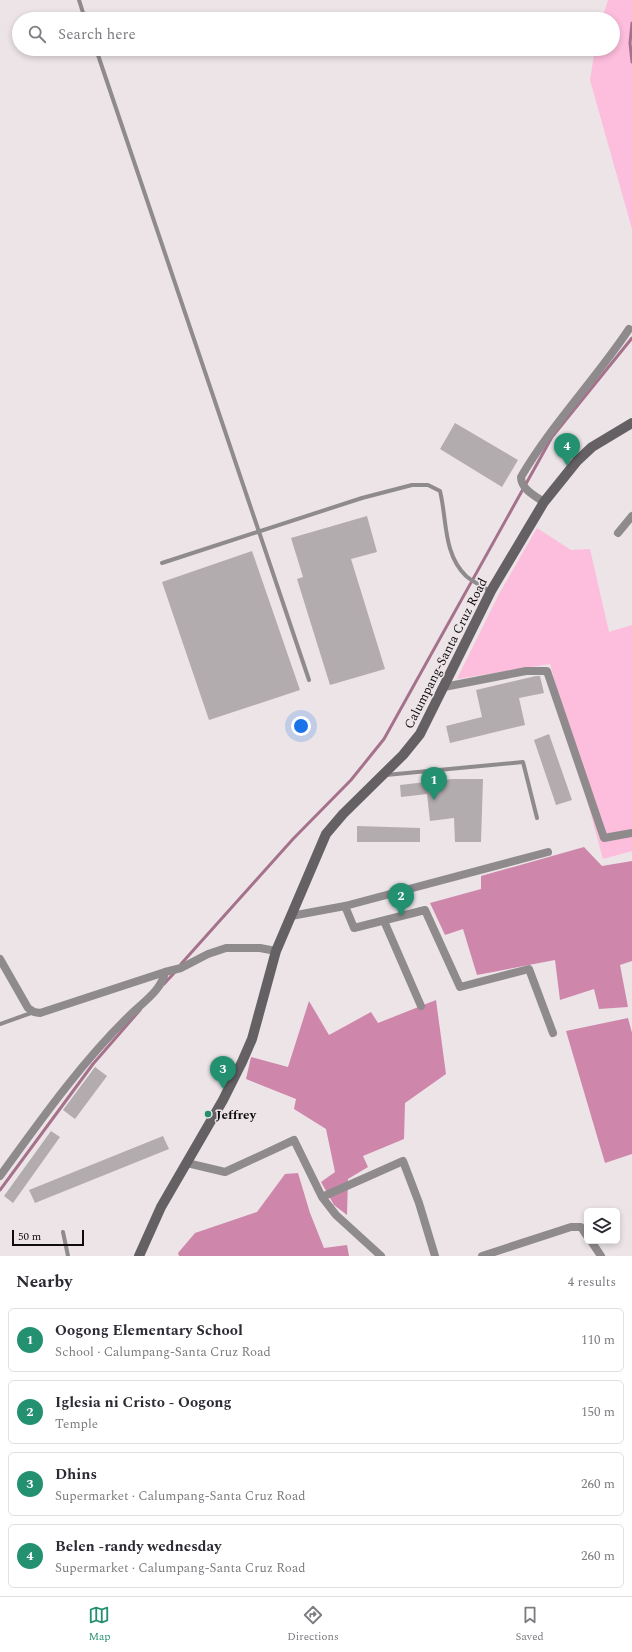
<!DOCTYPE html>
<meta charset="utf-8">
<style>
:root{--surface:#fff;--page:#f2f2f3;--text:#2b2b33;--muted:#7c7c81;--line:#e1e1e2;--accent:#239070}
body{margin:0;font-family:Spectral,serif;background:var(--page);color:var(--text)}
.controls{position:absolute;right:12px;bottom:12px;display:grid;overflow:hidden;border-radius:6px;box-shadow:0 2px 6px #0003}
.controls button{width:36px;height:36px;display:grid;place-items:center;padding:0;border:0;border-bottom:1px solid var(--line);background:var(--surface);color:var(--text);font:20px sans-serif}
.scale{position:absolute;left:12px;bottom:10px;width:72px;box-sizing:border-box;padding-left:4px;border:2px solid #0e0c0d;border-top:0;font-size:11px;line-height:14px;white-space:nowrap;color:#0e0c0d;-webkit-text-stroke:3px #ece4e7;paint-order:stroke}
.you{position:absolute;left:301px;top:726px;width:14px;height:14px;margin:-10px;border:3px solid #fff;border-radius:50%;background:#1a73e8;box-shadow:0 0 0 6px #1a73e833}
.badge{display:grid;place-items:center;width:26px;height:26px;border-radius:50%;background:var(--accent);color:#fff;font-size:13px;font-weight:700}
.pin{position:absolute;translate:-50% -33px;filter:drop-shadow(0 1px 2px #0008)}
.pin::after{content:'';position:absolute;top:21px;width:14px;height:12px;background:inherit;clip-path:polygon(0 0,100% 0,50% 100%)}
.list{margin:0;padding:0;list-style:none}
h2{display:flex;justify-content:space-between;align-items:center;height:52px;margin:0;padding:0 16px;font-size:17px}
h2 small{font-size:13px;font-weight:400;color:var(--muted)}
.list li{display:grid;grid-template-columns:26px 1fr auto;gap:12px;align-items:center;box-sizing:border-box;height:64px;margin:0 8px 8px;padding:0 8px;border:1px solid var(--line);border-radius:6px}
.list b{display:block;font-size:15px;white-space:nowrap}
.list p{margin:0;font-size:13px;white-space:nowrap;color:var(--muted)}
.list em{font-size:13px;font-style:normal;color:var(--muted)}
.icon{flex:none;width:22px;height:22px;fill:none;stroke:currentColor;stroke-width:2;stroke-linecap:round;stroke-linejoin:round}
.map{position:relative;flex:none;width:632px;height:1256px;overflow:hidden}
.search{position:absolute;background:var(--surface);box-shadow:0 2px 6px #0003;left:12px;right:12px;top:12px;height:44px;display:flex;align-items:center;gap:10px;box-sizing:border-box;padding:0 14px;border-radius:22px;color:var(--muted);font-size:15px}
.sheet{height:340px;background:var(--surface)}
nav{display:flex;justify-content:space-around;align-items:center;box-sizing:border-box;height:56px;border-top:1px solid var(--line);background:var(--surface);font-size:11px;color:var(--muted)}
nav a{display:grid;justify-items:center;gap:2px}
nav .on{color:var(--accent)}
.map>svg:first-child{display:block}
.green{fill:#fdbddc}
.forest{fill:#ce87ab}
.lines{fill:none;stroke-linecap:round;stroke-linejoin:round}
.stream{stroke:#a5718b;stroke-width:3}
.building{fill:#b3acaf}
.lane{stroke:#8f8b8d;stroke-width:4}
.street{stroke:#8f8b8d;stroke-width:8}
.secondary{stroke:#656063;stroke-width:10}
.poi-dot{fill:#239070;stroke:#ece4e7;stroke-width:1.5}
.labels{text-anchor:middle;stroke-width:3;stroke-linejoin:round;paint-order:stroke}
.street-label{font-size:13px;fill:#0e0c0d;stroke:#ece4e7}
.poi-label{font-size:13px;font-weight:bold;fill:#0e0c0d;stroke:#ece4e7;text-anchor:start}
</style>
<div class="map">
<svg width="632" height="1256" viewBox="0 0 632 1256">
<rect width="100%" height="100%" fill="#ece4e7"/>
<!-- green -->
<path class="green" d="M608 0H632V229L590 80 595 49H613V19H602Z
M537 528 571 550 590 549 609 632 632 625V851L603 859 550 664 457 679 499 594Z"/>
<!-- forest -->
<path class="forest" d="M584 847 602 866 632 861V961L620 965 628 1007 599 1009 594 989 560 1000 555 960 477 975 463 929 445 935 430 903 481 889V876Z
M436 1000 446 1074 405 1103 404 1139 363 1156 368 1167 348 1179 347 1215 334 1205 321 1182 335 1172 326 1129 294 1109 296 1099 246 1079 251 1057 288 1067 309 1001 329 1035 371 1012 378 1023Z
M628 1018 632 1033V1154L605 1163 566 1031Z
M298 1173 310 1213 324 1248 347 1245 349 1256H179L178 1253 195 1233 257 1212 285 1174Z"/>
<g class="lines">
<!-- stream -->
<path class="stream" d="M632 23 630 43 632 62
M181 964 293 839 351 780 384 739 552 437 632 338
M164 984 175 972
M0 1190 93 1064 140 1010"/>
</g>
<!-- building -->
<path class="building" d="M455 423 518 460 502 487 440 449Z
M367 516 377 552 351 559 385 669 330 685 297 579 303 577 291 538Z
M252 551 300 690 209 720 162 582Z
M536 676H540L544 693 519 698 525 725 450 743 446 726 482 717 476 690Z
M549 734 572 800 556 805 534 740Z
M452 779H483L481 842H455L454 818 430 821 427 794 401 797 400 785Z
M357 826 420 828V842H357Z
M95 1067 107 1076 75 1119 63 1110Z
M51 1131 60 1137 13 1203 4 1196Z
M163 1136 169 1149 35 1203 29 1190Z"/>
<g class="lines">
<!-- lane -->
<path class="lane" d="M79 0 85 19
M96 49 309 680
M162 563 362 498 412 485H428L440 491C447 519 443 554 466 576 473 582 482 586 490 591
M386 775 523 762 537 818
M0 1024 34 1012
M63 1232 68 1256"/>
<!-- street -->
<path class="street" d="M544 502C535 496 521 489 521 477 552 424 595 380 629 329
M618 533 632 516
M444 687 526 671H547L604 838 632 833
M345 906 354 928 425 910 460 987 529 969 553 1033
M291 916 345 906 548 852
M384 921 421 1006
M0 959 28 1008 34 1012 40 1013 165 972C162 990 142 1003 129 1016 80 1064 40 1121 0 1176
M165 972 181 968 208 954 226 948H260L276 951
M187 1163 225 1172 294 1140 322 1197 336 1215 381 1256
M322 1197 403 1161 419 1203 435 1256
M591 1241 601 1256
M482 1256 571 1227H581L587 1236"/>
<!-- secondary -->
<path class="secondary" d="M139 1256 161 1207 223 1100 242 1062 252 1039 276 951 326 834 343 814 403 755 420 734 491 591 544 502 577 461 592 447 632 423"/>
</g>
<!-- markers -->
<circle class="poi-dot" cx="208" cy="1114" r="4"/>
<g class="labels">
<!-- street labels -->
<g class="street-label">
<text transform="translate(445 653) rotate(-63)" y="5">Calumpang-Santa Cruz Road</text>
</g>
<!-- poi labels -->
<g class="poi-label">
<text x="216" y="1119">Jeffrey</text>
</g>
</g>
</svg>
<div class="controls">
<button><svg class="icon" aria-label="layers" viewBox="0 0 24 24"><path d="M12 4l9 5-9 5-9-5zM3 14l9 5 9-5"/></svg></button>
</div>
<div class="scale">50 m</div>
<div class="you"></div>
<div class="pin badge" style="left:434px;top:800px">1</div>
<div class="pin badge" style="left:401px;top:916px">2</div>
<div class="pin badge" style="left:223px;top:1089px">3</div>
<div class="pin badge" style="left:567px;top:466px">4</div>
<div class="search"><svg class="icon" aria-label="search" viewBox="0 0 24 24"><circle cx="10" cy="10" r="6"/><path d="M15 15l6 6"/></svg>Search here</div>
</div>
<section class="sheet">
<h2>Nearby<small>4 results</small></h2>
<ul class="list">
<li><span class="badge">1</span><div><b>Oogong Elementary School</b><p>School · Calumpang-Santa Cruz Road</p></div><em>110 m</em></li>
<li><span class="badge">2</span><div><b>Iglesia ni Cristo - Oogong</b><p>Temple</p></div><em>150 m</em></li>
<li><span class="badge">3</span><div><b>Dhins</b><p>Supermarket · Calumpang-Santa Cruz Road</p></div><em>260 m</em></li>
<li><span class="badge">4</span><div><b>Belen -randy wednesday</b><p>Supermarket · Calumpang-Santa Cruz Road</p></div><em>260 m</em></li>
</ul>
</section>
<nav>
<a class="on"><svg class="icon" aria-label="map" viewBox="0 0 24 24"><path d="M3 6l6-2 6 2 6-2v14l-6 2-6-2-6 2zM9 4v14M15 6v14"/></svg>Map</a>
<a><svg class="icon" aria-label="directions" viewBox="0 0 24 24"><path d="M12 3l9 9-9 9-9-9zM9 14v-3h6M13 9l2 2-2 2"/></svg>Directions</a>
<a><svg class="icon" aria-label="saved" viewBox="0 0 24 24"><path d="M7 4h10v16l-5-4-5 4z"/></svg>Saved</a>
</nav>
